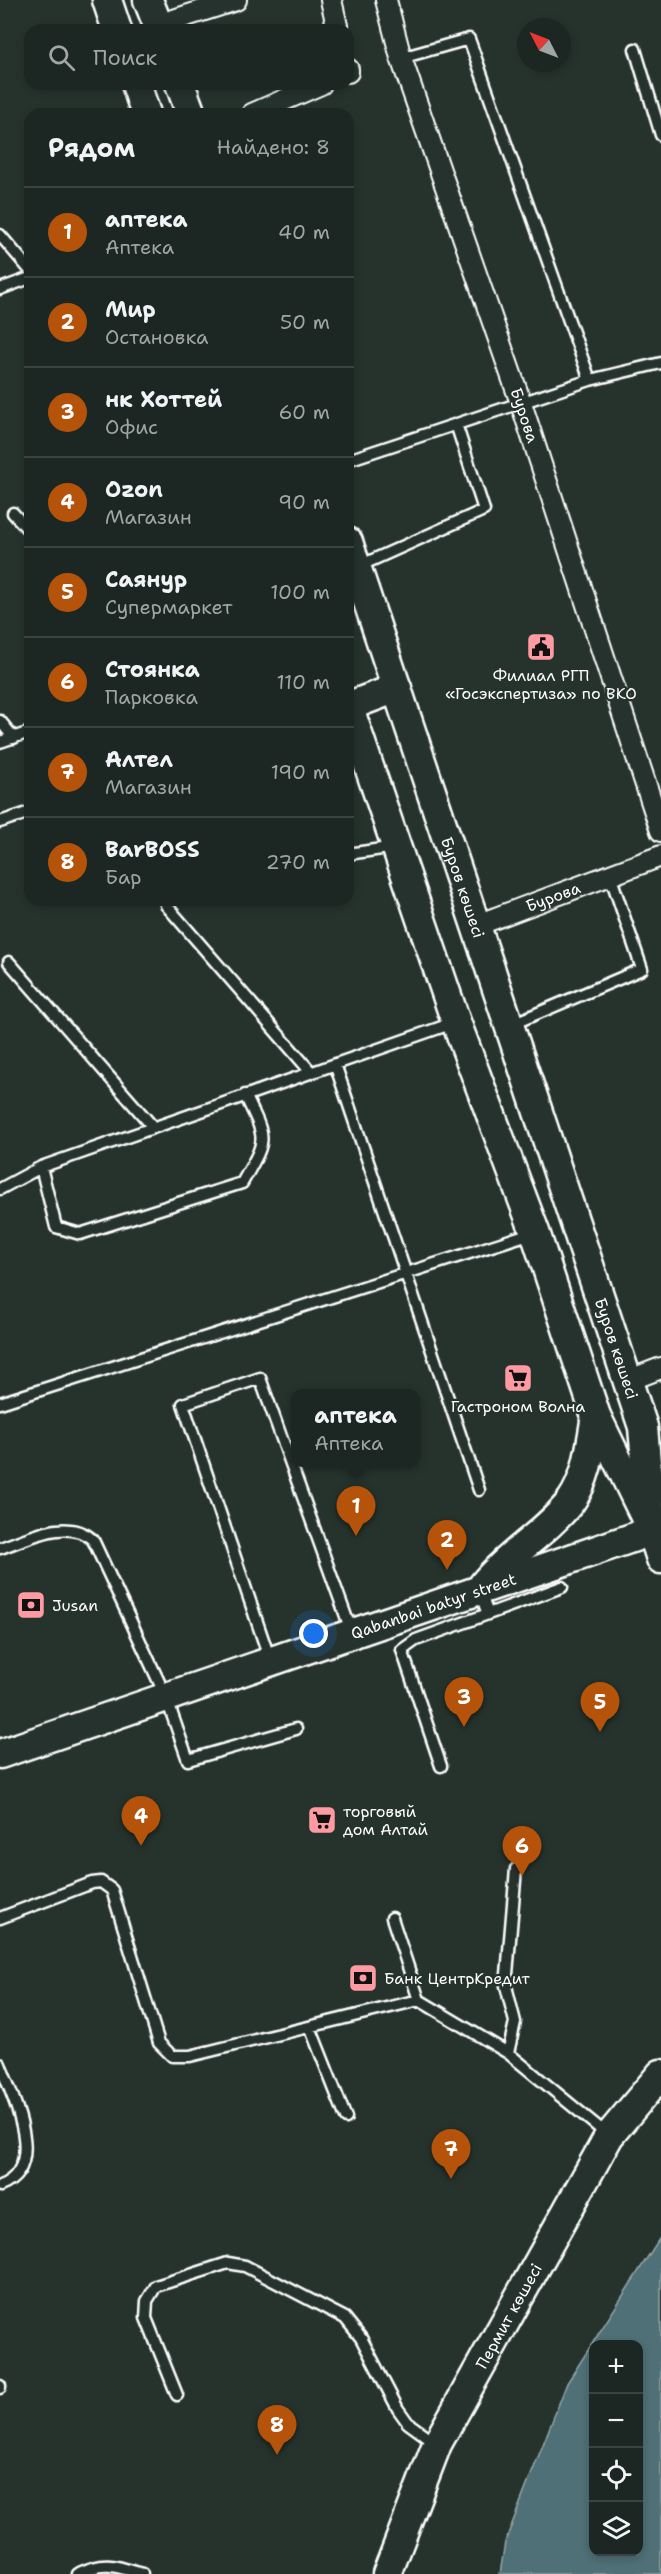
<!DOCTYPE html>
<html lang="ru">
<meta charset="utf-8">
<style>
:root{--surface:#1c2622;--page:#29322f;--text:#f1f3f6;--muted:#a0a5a5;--line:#3a4340;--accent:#b45309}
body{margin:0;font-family:"Shantell Sans",sans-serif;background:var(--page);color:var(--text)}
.controls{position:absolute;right:18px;bottom:18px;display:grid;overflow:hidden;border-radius:12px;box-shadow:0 3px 9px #0003}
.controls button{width:54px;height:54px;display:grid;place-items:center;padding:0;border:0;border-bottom:2px solid var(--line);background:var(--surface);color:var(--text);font:30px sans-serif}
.compass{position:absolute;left:517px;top:18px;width:54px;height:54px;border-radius:50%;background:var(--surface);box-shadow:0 3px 9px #0003;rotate:312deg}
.you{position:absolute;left:314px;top:1634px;width:21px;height:21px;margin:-15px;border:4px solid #fff;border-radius:50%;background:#1a73e8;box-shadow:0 0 0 9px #1a73e833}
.badge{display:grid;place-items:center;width:39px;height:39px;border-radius:50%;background:var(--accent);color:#fff;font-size:20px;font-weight:700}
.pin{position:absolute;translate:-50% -50px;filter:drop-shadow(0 2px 3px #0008)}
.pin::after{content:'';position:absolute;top:32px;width:21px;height:18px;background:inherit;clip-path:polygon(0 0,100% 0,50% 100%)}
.popup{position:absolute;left:291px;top:1389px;width:129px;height:78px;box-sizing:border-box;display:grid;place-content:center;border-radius:12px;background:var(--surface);filter:drop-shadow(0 2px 4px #0005);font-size:20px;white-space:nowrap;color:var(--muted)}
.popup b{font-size:22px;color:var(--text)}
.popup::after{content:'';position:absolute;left:50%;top:100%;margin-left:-12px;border:12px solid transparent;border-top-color:var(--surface)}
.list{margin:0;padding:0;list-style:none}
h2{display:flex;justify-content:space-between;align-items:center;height:78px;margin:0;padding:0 24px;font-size:26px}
h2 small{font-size:20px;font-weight:400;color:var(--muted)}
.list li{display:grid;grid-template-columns:39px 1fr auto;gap:18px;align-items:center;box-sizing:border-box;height:90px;padding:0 24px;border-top:2px solid var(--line)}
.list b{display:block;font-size:22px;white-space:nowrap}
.list p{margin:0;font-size:20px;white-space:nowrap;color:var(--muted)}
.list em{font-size:20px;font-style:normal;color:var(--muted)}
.icon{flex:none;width:33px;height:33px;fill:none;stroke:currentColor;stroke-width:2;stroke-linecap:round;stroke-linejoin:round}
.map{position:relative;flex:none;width:661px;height:2574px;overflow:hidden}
.search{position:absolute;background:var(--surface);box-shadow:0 3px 9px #0003;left:24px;top:24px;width:330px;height:66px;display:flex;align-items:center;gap:15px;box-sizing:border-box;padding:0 21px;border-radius:18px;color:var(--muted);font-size:22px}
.panel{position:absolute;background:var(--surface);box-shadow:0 3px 9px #0003;left:24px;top:108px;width:330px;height:798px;border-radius:18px}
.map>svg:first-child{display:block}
.water{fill:#506f76;stroke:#96a9ad;stroke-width:1.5;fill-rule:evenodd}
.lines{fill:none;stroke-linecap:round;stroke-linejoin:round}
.service-casing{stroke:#fff;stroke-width:15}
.minor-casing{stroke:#fff;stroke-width:24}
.secondary-casing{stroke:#fff;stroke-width:33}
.service{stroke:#26332d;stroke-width:10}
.minor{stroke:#26332d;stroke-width:20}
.secondary{stroke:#26332d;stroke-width:28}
.labels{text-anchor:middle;stroke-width:4.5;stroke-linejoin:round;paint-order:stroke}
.street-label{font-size:16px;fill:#fff;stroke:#26332d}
.poi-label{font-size:16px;fill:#fff;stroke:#26332d;text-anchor:start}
</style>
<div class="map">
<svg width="661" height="2574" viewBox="0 0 661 2574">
<rect width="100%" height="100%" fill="#26332d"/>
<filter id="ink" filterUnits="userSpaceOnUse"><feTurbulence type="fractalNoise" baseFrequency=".0167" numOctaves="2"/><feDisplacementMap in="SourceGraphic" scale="12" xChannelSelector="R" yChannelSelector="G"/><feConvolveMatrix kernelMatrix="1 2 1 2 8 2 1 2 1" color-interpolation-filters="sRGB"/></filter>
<g filter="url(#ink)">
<!-- water -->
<path class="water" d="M661 2236V2574H500L505 2542 567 2383ZM594 2344H638V2552H594Z"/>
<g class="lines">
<!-- service casing -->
<g class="service-casing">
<path id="service" d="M635 49 661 135
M401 58 469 39 590 380
M0 235 30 270
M0 289 30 278
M348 460 590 380 661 363
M13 513 30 532
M357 567 484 510 456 424
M0 721 14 738
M0 742 30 732
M0 822 30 812
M348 854 395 847
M166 905 311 1072
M9 962 153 1127
M510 1025 642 969 610 875
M335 1064 479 1490
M41 1167 56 1227 80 1234 242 1183C267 1138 268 1142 245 1095
M0 1189 41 1167 456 1022
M0 1403 535 1232
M0 1548C28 1539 68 1516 93 1540L166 1697 188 1760 296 1729
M488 1614 562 1587
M270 1660 183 1404 260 1378 352 1633
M441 1766 402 1650 416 1640 488 1614 479 1590
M0 1918 92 1883 101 1882 112 1890 159 2043 172 2056H190L419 2000 508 2053 609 2136
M392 1918 419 2000
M310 2027 346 2118
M508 2053 515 2022 506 1986 516 1869
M0 2064C12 2097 49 2167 0 2186
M0 2386V2388
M177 2395 146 2318 147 2301 156 2286 228 2263 245 2266 345 2318 361 2338 398 2409 408 2423 437 2444
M77 2574C104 2561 114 2565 142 2574"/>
</g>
<!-- minor casing -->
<g class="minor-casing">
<g id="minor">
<path d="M331 0 338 30"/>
<path id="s1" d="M386 0 401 58 521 403 661 831"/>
<path d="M158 25 236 0"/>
<path d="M348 69V72"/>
<path d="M252 114 321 84"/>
<path id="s2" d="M477 925 661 856"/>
<path d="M627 1381 661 1368"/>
</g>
</g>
<!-- secondary casing -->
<g class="secondary-casing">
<g id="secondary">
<path d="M107 0 117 30"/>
<path d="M148 0 160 30"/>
<path d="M136 84 146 114"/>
<path d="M180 84 191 114"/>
<path id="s3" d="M348 542 643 1427 652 1531"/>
<path d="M348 705 456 1022 535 1232 596 1416 652 1531 661 1559"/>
<path d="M349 706 397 688"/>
<path d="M483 1585C508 1554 546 1533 571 1501 588 1477 591 1444 596 1416"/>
<path id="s4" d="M0 1754 661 1528"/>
<path id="s5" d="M387 2574 437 2444 609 2136 661 2074"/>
</g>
</g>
<!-- service -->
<use href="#service" class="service"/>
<!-- minor -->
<use href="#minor" class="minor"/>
<!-- secondary -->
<use href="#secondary" class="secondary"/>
</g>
</g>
<!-- icons -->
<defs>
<g id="civic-square" transform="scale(1.5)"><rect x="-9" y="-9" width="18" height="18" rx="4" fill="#ff9aa2" stroke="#26332d"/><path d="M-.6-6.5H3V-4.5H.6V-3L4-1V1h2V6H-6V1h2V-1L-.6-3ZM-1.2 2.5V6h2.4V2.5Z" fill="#111"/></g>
<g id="supermarket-square" transform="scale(1.5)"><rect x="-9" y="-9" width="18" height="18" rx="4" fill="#ff9aa2" stroke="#26332d"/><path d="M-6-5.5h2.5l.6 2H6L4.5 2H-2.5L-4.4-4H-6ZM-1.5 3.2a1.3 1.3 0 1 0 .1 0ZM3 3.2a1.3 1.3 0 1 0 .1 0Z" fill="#111"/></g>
<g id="bank-square" transform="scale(1.5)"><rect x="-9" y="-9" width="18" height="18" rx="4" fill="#ff9aa2" stroke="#26332d"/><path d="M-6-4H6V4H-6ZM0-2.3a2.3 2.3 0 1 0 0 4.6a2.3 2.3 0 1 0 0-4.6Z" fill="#111"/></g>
</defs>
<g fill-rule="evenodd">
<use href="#civic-square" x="541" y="647"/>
<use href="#supermarket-square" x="518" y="1378"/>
<use href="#bank-square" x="31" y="1605"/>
<use href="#supermarket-square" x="322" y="1820"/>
<use href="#bank-square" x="363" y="1978"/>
</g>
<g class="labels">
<!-- street labels -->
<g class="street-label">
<text dy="6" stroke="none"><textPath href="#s1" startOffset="438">Бурова</textPath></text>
<text dy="6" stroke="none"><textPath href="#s3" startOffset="364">Буров көшесі</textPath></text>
<text dy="6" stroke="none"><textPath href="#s2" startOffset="81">Бурова</textPath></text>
<text dy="6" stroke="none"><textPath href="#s3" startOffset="850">Буров көшесі</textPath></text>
<text dy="6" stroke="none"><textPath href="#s4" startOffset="458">Qabanbai batyr street</textPath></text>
<text dy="6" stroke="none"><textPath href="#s5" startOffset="286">Пермит көшесі</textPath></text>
</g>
<!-- poi labels -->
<g class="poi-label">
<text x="541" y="681" text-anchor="middle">Филиал РГП<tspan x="541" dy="18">«Госэкспертиза» по ВКО</tspan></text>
<text x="518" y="1412" text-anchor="middle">Гастроном Волна</text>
<text x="52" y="1611">Jusan</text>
<text x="343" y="1817">торговый<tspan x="343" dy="18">дом Алтай</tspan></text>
<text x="384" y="1984">Банк ЦентрКредит</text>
</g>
</g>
</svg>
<div class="controls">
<button>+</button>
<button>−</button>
<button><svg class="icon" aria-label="locate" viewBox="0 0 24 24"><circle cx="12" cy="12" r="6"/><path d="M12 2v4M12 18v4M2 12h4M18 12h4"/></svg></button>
<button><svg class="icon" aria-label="layers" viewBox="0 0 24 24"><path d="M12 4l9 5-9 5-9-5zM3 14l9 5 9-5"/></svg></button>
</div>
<svg class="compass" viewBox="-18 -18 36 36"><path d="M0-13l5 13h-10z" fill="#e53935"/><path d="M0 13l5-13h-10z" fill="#a0a5a5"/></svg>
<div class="you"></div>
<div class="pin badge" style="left:356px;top:1536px">1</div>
<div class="popup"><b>аптека</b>Аптека</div>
<div class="pin badge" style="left:447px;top:1570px">2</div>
<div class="pin badge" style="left:464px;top:1727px">3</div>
<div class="pin badge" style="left:141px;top:1846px">4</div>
<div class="pin badge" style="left:600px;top:1732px">5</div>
<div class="pin badge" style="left:522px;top:1876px">6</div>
<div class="pin badge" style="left:451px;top:2179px">7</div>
<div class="pin badge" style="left:277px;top:2455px">8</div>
<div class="search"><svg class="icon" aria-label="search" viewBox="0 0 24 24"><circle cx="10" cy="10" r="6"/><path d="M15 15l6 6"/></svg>Поиск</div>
<section class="panel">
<h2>Рядом<small>Найдено: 8</small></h2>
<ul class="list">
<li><span class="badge">1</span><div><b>аптека</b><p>Аптека</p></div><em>40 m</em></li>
<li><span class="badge">2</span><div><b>Мир</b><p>Остановка</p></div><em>50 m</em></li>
<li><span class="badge">3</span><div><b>нк Хоттей</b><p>Офис</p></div><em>60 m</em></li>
<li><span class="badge">4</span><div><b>Ozon</b><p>Магазин</p></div><em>90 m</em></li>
<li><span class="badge">5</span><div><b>Саянур</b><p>Супермаркет</p></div><em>100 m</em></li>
<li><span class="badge">6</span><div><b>Стоянка</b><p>Парковка</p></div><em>110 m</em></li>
<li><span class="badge">7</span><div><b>Алтел</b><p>Магазин</p></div><em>190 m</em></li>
<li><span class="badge">8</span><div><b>BarBOSS</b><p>Бар</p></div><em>270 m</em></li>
</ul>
</section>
</div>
